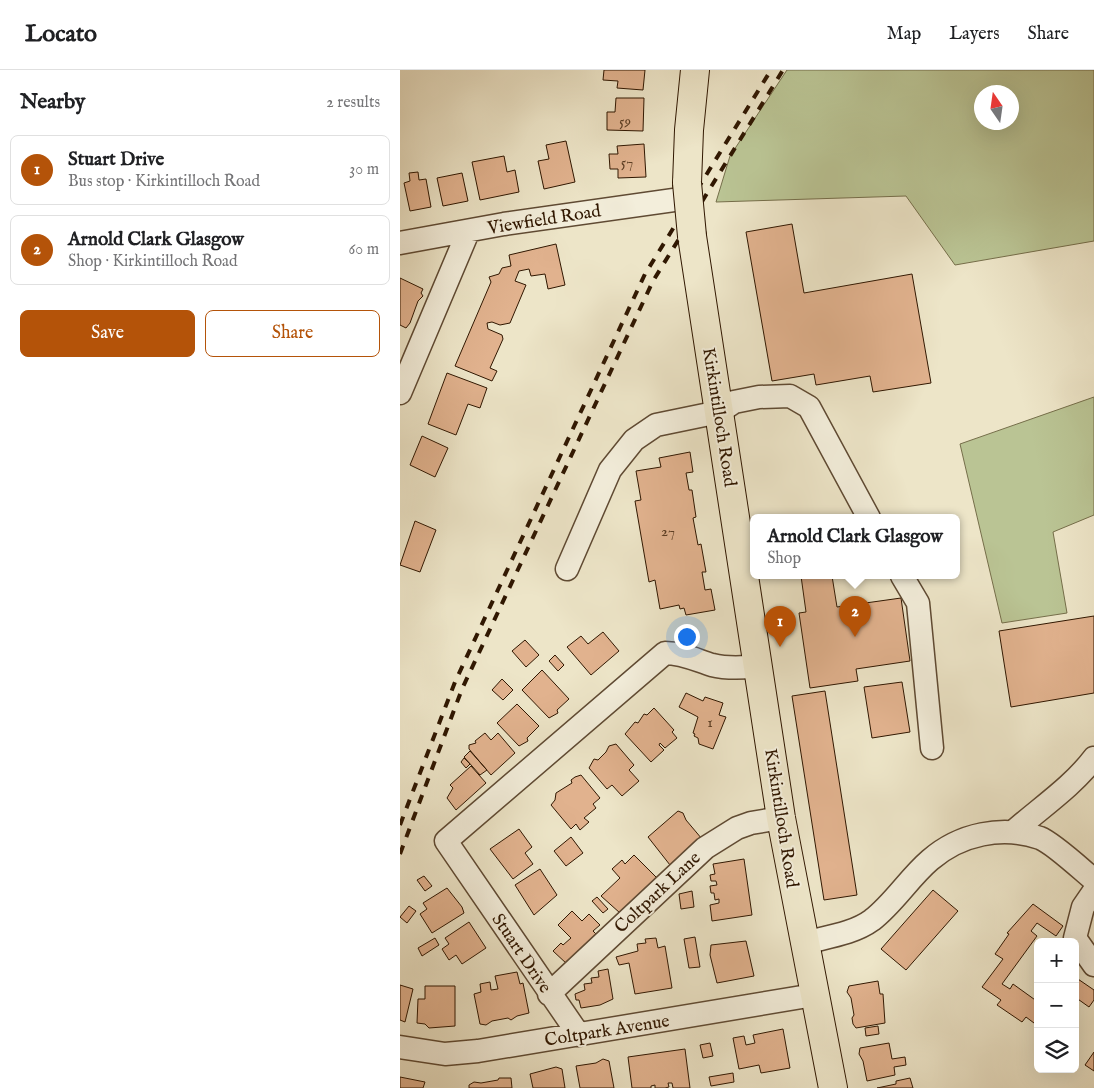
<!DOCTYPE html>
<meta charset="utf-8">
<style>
:root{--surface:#fff;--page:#f2f2f2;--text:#202124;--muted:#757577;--line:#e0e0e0;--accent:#b45309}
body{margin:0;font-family:"IM FELL English",serif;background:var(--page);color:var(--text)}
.controls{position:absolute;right:15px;bottom:15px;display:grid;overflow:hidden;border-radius:8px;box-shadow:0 5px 20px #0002}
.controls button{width:45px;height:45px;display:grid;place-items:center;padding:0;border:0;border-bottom:1px solid var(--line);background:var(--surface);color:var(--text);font:25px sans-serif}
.compass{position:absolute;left:574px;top:15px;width:45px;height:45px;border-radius:50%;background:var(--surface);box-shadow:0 5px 20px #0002;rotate:347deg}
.you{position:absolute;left:286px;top:566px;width:18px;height:18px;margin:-12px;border:4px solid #fff;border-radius:50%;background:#1a73e8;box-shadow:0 0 0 8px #1a73e833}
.badge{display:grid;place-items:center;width:32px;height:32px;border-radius:50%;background:var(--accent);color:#fff;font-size:16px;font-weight:700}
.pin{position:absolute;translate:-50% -41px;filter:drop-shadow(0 1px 2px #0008)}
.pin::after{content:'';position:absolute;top:26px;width:18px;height:15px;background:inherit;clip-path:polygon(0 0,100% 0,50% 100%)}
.popup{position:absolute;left:350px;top:444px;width:210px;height:65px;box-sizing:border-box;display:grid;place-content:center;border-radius:8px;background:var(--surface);filter:drop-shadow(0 1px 4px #0005);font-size:16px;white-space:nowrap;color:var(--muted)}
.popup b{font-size:19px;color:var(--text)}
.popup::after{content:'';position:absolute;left:50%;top:100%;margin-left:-10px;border:10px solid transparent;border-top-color:var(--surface)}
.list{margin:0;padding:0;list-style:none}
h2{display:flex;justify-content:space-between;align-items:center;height:65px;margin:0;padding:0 20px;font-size:21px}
h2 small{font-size:16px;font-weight:400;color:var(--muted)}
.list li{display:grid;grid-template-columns:32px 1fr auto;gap:15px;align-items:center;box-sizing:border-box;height:70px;margin:0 10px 10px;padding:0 10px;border:1px solid var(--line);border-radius:8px}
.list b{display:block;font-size:19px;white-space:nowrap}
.list p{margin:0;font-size:16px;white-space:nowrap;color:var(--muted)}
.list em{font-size:16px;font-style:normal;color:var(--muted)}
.actions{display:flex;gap:10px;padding:15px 20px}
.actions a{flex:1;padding:11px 0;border:1px solid var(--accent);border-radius:8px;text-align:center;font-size:18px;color:var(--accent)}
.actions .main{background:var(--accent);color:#fff}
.icon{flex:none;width:28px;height:28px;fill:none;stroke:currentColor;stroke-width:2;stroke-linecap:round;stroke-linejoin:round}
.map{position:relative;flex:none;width:694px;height:1018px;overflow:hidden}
header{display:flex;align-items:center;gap:30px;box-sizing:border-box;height:70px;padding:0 25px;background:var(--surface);border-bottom:1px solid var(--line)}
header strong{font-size:24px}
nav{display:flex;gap:28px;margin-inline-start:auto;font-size:18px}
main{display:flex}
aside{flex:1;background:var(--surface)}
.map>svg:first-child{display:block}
.green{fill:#bac494;stroke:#756e4a;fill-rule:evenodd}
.building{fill:#e1b28e;stroke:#301701}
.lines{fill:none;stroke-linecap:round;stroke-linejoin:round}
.minor-casing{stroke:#5f4a33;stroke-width:25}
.major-casing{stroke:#301701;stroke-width:30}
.minor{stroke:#f3eedb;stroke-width:22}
.major{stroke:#ede5c8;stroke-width:28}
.rail{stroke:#301701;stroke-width:4;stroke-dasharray:9 9;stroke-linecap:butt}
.major-bridge-casing{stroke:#301701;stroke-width:30;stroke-linecap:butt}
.major-bridge{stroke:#ede5c8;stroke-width:28}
.labels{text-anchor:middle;stroke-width:4;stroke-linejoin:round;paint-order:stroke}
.number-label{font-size:15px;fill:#5c3e24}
.street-label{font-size:18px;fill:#301701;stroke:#f3eedb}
</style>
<header>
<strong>Locato</strong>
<nav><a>Map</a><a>Layers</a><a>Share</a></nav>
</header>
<main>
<aside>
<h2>Nearby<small>2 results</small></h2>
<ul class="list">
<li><span class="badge">1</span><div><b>Stuart Drive</b><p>Bus stop · Kirkintilloch Road</p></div><em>30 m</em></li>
<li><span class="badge">2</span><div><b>Arnold Clark Glasgow</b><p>Shop · Kirkintilloch Road</p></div><em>60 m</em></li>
</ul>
<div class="actions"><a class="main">Save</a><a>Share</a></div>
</aside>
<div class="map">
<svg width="694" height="1018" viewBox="0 0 694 1018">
<rect width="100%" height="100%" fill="#ede5c8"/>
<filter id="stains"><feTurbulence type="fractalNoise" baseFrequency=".004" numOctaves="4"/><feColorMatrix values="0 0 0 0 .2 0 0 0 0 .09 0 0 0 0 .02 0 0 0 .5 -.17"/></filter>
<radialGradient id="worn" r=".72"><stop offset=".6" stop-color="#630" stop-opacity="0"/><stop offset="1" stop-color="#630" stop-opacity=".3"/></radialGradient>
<!-- green -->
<path class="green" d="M387 0H694V171L555 195 506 126 316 132 330 86ZM612 22V52H582V22Z
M694 327V445L653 462 667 543 602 553 560 374Z"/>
<!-- building -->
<path class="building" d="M204 0H245L243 20 217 18 218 11 203 10Z
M216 28H244L243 61 207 60V42H215Z
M166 71 175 112 144 119 138 91 149 89 146 75Z
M244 74 246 107 218 108V99H210L209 84H218L217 76Z
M104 86 107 102 115 100 119 122 80 130 72 92Z
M18 102 19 110 26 109 31 137 10 141 4 113 10 111 9 103Z
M62 103 68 131 43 136 37 108Z
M392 154 404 223 512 204 531 313 473 322 470 306 416 315 414 304 372 311 346 162Z
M156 174 165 215 148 219 145 204 131 206 129 199 119 201 115 211 126 215 110 253 100 255 92 252 87 253 88 259 102 265 103 269 90 298 97 301 92 311 55 296 91 212 89 207 99 204 102 198 111 196 109 185Z
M0 208 23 219 21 223 23 226 18 231 10 253 6 258 0 255Z
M47 303 87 318 80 338 68 334 56 365 28 354Z
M22 366 48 378 35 407 10 395Z
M290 382 293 402 286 403 289 420H292L296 447 293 448 298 475 301 474 306 502H302L305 520 311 519 315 540 286 545 284 538 280 539 279 535 260 539 255 510 249 512 235 431 241 430 236 401 261 397 259 388Z
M15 451 36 460 20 502 0 495Z
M401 506H432L437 537 501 528 510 591 456 599 458 611 410 618 399 543 406 542Z
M694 546V623L611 637 599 561Z
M203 562 219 581 191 605 167 577 181 566 188 574Z
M125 570 139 585 126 597 112 581Z
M155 585 164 595 158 601 149 591Z
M142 600 169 629 157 640 158 643 149 648 122 620Z
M102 609 113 620 103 630 92 620Z
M502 612 510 662 472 668 464 617Z
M425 621 457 825 424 830 392 626Z
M286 623 303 631 305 627 323 633 319 645 326 647 313 679 299 674 298 668 294 666 295 664 293 663 298 647 279 637Z
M117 634 139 656 127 668 128 671 119 676 97 653Z
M254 638 274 660 272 662 277 668 265 678 260 673 259 675 264 680 251 692 225 664 235 652 238 653 244 644 247 645Z
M85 663 91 670 98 663 115 683 91 705 69 679V675L76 673 75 671Z
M216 674 234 695 229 700 239 711 222 726 212 715 207 719 189 698 194 689 198 690 206 682 209 676Z
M70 681 87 700 80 705 64 687Z
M64 688 70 694 66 698 61 692Z
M71 696 86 713 56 740 47 728 53 718 50 715Z
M181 705 200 728 193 734 196 738 184 748 189 752 180 760 176 754 171 759 151 735 155 730 156 723 172 713 171 710 175 707Z
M278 741 283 743 286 750 302 769 270 795 248 767Z
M119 759 132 777 125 783 133 794 113 809 90 779Z
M171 767 183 783 166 796 154 781Z
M234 785 257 808 220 843 201 826 220 808 212 799 222 790 225 794Z
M344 789 352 845 312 851 310 835 319 833V829L315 830 314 823H311L310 816 317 815 316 811H311L310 805 315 804 313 794Z
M140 799 157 825 134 845 115 815Z
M24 806 32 816 25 821 17 810Z
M47 818 62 837 64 843 32 863 20 844 27 839 23 833Z
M533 820 558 841 506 900 481 879Z
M292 821 294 837 281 839 279 824Z
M197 827 208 839 203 843 192 831Z
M633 834 663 856 656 866 637 853 631 861 637 866 602 914 610 919 613 914 638 932 634 936 638 939V956L626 947 622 952 597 935 601 930 582 917 603 889 595 884 609 864 607 863Z
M9 836 16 841 7 853 0 847Z
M172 841 182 851 189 844 200 855 193 861 197 865 167 894 153 881 161 873 163 875 171 868 158 855Z
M69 852 86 878 62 894 56 885 49 890 42 879 49 874 45 868Z
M295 867 300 897 289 898 284 869Z
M35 868 39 875 22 886 18 878Z
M256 868 258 878 265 876 272 918 235 924 229 893 219 895 216 887 238 881 237 874 246 873 245 869Z
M346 871 354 906 317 913 310 885 311 875Z
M208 899 213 929 200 935 181 938 179 930H176L175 924 185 920 184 914 192 913 191 908 199 907 198 901Z
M117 902 120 914 123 913 129 943 117 946 111 950 108 948 92 951 86 955 80 954 74 924 81 922 80 914 90 912 91 920 98 919 95 906Z
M675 907 694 920V930L689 937 675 927Z
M478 911 480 924H483L485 953 456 958 453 954 452 948 454 945 451 928 447 922 449 916Z
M0 915 13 919 5 952 0 950Z
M25 916H55V956L29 958 25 954 17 953 18 929H25Z
M478 956 479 964 466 966 465 958Z
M383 959 390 998 361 1003 359 995 339 999 333 968 344 966 346 975 355 973 353 965Z
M310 973 313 986 303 988 300 975Z
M489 973 492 989 505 987 506 995 494 997 495 1005 467 1011 463 991 459 984 460 978Z
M285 979 290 1018H273L272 1013H268L269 1017 265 1018H255V1015L251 1016V1018H232L228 987Z
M694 982V1001L685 995Z
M203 989 209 991 214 1018H180L176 996 196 993Z
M156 997 162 999 165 1018H133L130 1004Z
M333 1003 334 1012 311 1016 309 1007Z
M0 1007 25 1012 23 1018H0Z
M99 1008H111L112 1018H69V1015L74 1012 81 1013 98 1010Z
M510 1008 513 1018H477L496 1014V1011Z"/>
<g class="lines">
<!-- minor casing -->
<g class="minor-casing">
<path id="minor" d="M0 173 104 154 288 128
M0 323 68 162
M167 499 210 400 234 370 256 355 319 342 334 332 359 327 390 326 409 337 469 448
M502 506 518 533 532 678
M613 762C640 738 672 717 694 688
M694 821 683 837 675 868 694 895
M404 873C426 867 453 864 472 850 494 833 509 808 530 790 560 764 602 755 640 768 653 773 682 800 694 810
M149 924 305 778 337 758 351 753 381 748
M179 965 46 771 265 583C282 583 296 590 312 595 328 599 343 598 359 596
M0 977 45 984 78 981 414 925"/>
</g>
<!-- major casing -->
<g class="major-casing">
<path id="major" d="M287 113 289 60 295 0
M292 166 381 748 433 1018"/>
</g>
<!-- minor -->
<use href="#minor" class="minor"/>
<!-- major -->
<use href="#major" class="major"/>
<!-- rail -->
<path class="rail" d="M0 755 55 612 245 204 371 0
M0 784 62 619 253 211 383 0"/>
<!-- major-bridge casing -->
<g class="major-bridge-casing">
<path id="major-bridge" d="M287 113 292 166"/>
</g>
<!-- major-bridge -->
<use href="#major-bridge" class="major-bridge"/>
</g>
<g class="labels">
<!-- number labels -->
<g class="number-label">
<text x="225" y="56">59</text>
<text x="227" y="97">57</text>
<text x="268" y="466">27</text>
<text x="310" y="657">1</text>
</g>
<!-- street labels -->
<g class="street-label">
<text transform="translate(144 149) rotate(-9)" y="6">Viewfield Road</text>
<text transform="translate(320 347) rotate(81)" y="6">Kirkintilloch Road</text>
<text transform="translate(382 748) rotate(81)" y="6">Kirkintilloch Road</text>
<text transform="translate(257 822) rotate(-43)" y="6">Coltpark Lane</text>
<text transform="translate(122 883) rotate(56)" y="6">Stuart Drive</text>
<text transform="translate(207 960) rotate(-9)" y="6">Coltpark Avenue</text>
</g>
</g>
<rect width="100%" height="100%" filter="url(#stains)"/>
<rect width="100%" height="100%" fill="url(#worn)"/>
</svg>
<div class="controls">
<button>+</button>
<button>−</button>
<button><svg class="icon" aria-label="layers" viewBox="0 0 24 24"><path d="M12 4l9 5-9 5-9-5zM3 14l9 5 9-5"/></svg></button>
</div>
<svg class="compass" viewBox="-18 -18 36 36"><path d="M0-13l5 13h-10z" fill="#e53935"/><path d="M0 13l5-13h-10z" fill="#757577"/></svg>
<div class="you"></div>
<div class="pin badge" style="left:380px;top:577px">1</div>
<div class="pin badge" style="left:455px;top:567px">2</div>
<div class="popup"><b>Arnold Clark Glasgow</b>Shop</div>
</div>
</main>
